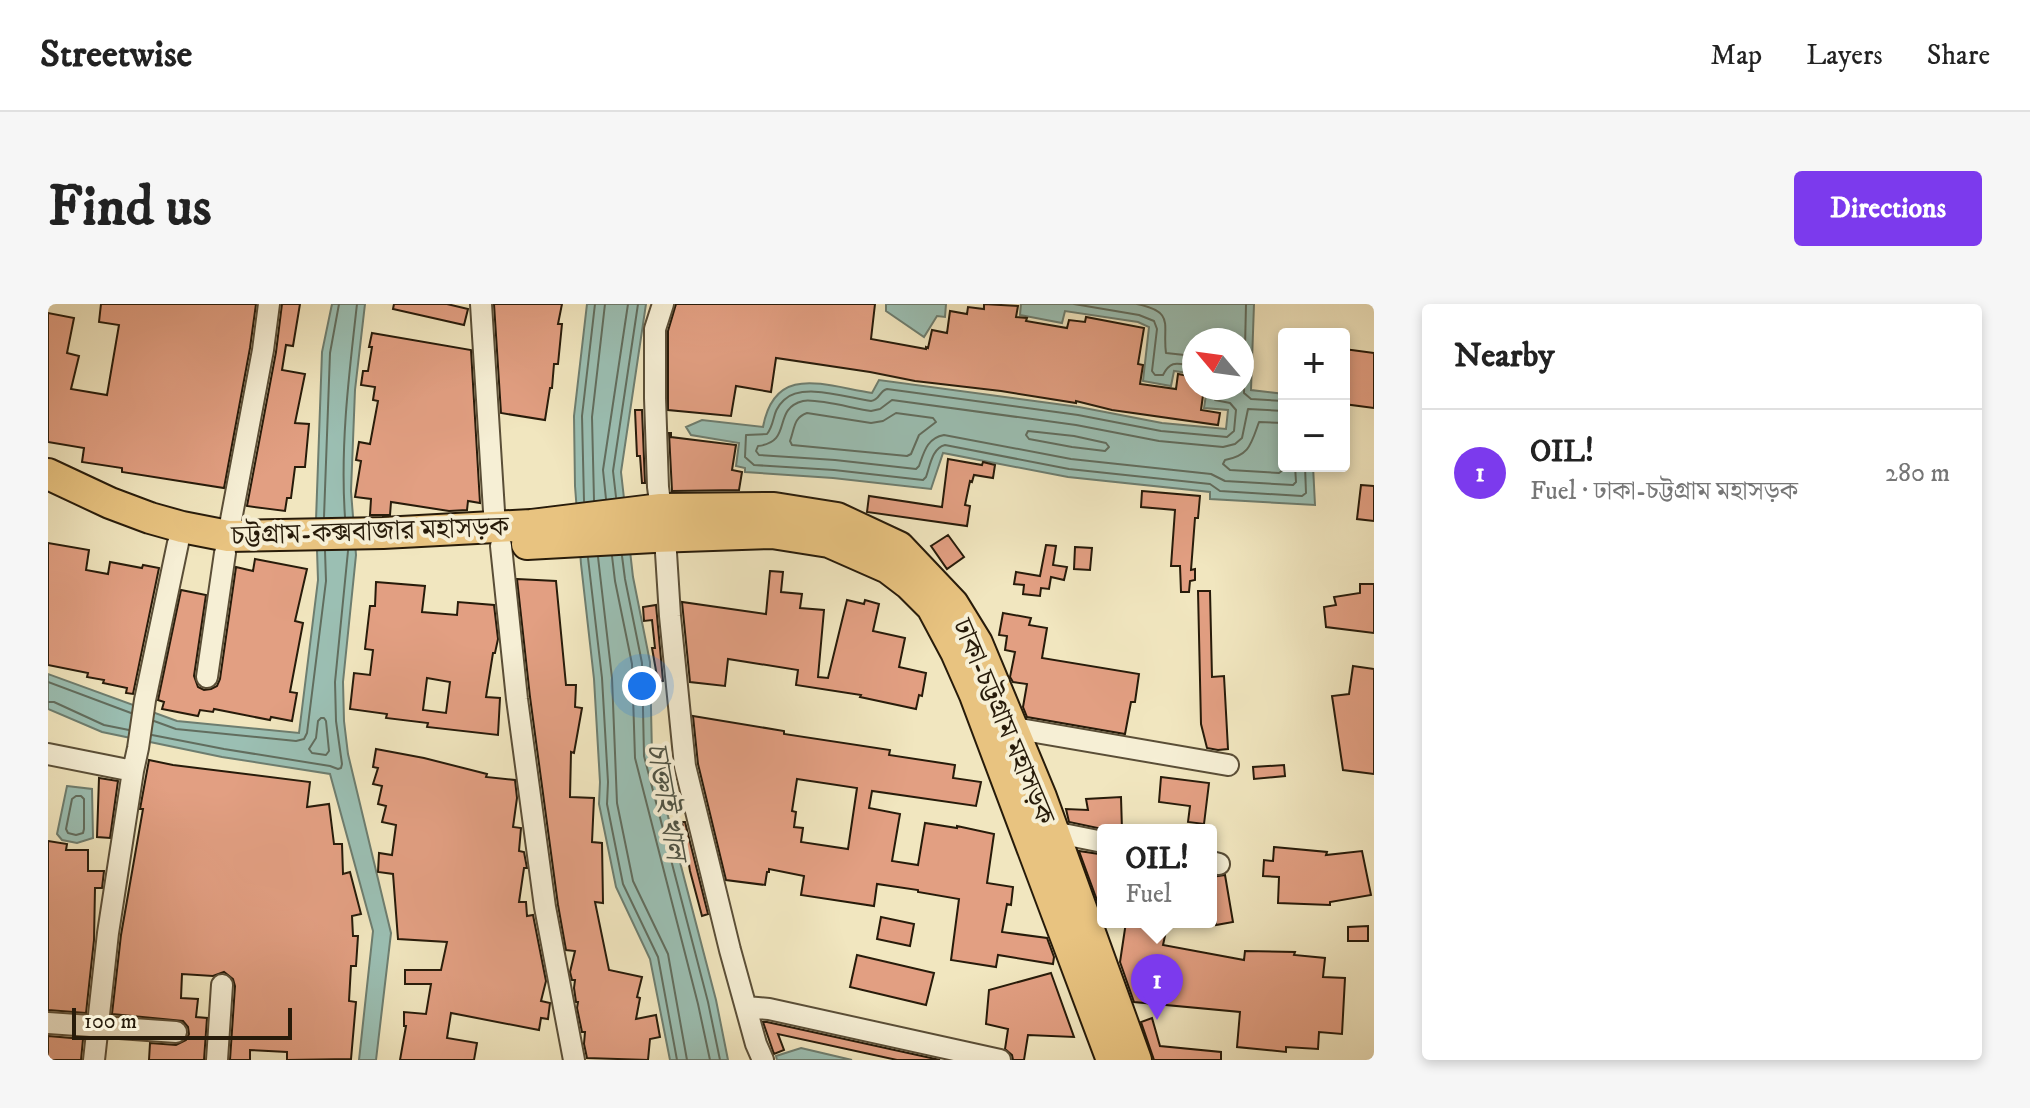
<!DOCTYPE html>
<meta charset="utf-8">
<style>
:root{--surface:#fff;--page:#f6f6f6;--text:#222;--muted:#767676;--line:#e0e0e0;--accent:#7c3aed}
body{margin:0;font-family:"IM FELL DW Pica","Noto Serif Bengali",serif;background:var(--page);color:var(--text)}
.controls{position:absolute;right:24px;top:24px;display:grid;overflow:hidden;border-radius:8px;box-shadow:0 4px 12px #0003}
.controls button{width:72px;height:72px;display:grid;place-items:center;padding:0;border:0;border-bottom:2px solid var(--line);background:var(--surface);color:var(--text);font:40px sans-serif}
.compass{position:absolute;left:1134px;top:24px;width:72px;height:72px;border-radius:50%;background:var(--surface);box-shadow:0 4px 12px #0003;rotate:299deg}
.scale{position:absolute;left:24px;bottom:20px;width:220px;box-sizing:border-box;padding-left:8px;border:4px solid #271b0a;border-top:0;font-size:22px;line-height:28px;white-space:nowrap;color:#271b0a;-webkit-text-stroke:6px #f6efd5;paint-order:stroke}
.you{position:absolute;left:594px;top:382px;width:28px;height:28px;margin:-20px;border:6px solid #fff;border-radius:50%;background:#1a73e8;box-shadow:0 0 0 12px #1a73e833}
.badge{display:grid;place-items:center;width:52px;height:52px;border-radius:50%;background:var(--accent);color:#fff;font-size:26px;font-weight:700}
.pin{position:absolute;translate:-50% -66px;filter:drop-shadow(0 2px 4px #0008)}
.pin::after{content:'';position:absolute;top:42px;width:28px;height:24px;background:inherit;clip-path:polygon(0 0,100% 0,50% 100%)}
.popup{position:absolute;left:1049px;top:520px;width:120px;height:104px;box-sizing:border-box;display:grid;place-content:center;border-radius:8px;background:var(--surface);filter:drop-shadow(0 2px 6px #0005);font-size:26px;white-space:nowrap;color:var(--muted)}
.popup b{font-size:30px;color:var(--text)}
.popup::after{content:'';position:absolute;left:50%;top:100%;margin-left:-16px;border:16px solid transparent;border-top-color:var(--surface)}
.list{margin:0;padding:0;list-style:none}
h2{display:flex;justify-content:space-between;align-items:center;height:104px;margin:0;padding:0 32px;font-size:34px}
h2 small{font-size:26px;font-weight:400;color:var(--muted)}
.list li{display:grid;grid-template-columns:52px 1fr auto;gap:24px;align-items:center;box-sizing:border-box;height:128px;padding:0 32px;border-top:2px solid var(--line)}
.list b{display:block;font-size:30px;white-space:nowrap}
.list p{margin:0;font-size:26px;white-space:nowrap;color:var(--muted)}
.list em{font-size:26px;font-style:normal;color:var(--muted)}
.map{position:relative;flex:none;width:1326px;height:756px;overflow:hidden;border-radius:8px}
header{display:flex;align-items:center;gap:48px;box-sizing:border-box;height:112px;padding:0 40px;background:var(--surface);border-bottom:2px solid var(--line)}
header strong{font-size:38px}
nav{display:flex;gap:44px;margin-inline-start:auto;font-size:28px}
.intro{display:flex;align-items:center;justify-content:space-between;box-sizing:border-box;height:192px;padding:0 48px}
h1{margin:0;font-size:56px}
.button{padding:20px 36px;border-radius:8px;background:var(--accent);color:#fff;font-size:28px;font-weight:700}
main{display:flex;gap:48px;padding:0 48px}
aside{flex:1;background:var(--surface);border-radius:8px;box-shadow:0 4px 12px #0003}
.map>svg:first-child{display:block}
.water{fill:#9bbfb3;stroke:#6d7d6f;stroke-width:2}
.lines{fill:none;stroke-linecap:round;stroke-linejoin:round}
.shore{stroke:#616d5e;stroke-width:2}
.building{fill:#e29f82;stroke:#271b0a;stroke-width:2;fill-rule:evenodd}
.minor-casing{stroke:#5a4e37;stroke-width:24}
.highway-casing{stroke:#271b0a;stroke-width:34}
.minor{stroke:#f6efd5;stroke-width:20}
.highway{stroke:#e8c380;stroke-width:30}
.labels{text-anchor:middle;stroke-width:8;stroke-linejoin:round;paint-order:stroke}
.street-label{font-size:28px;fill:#271b0a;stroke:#f6efd5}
.water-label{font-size:30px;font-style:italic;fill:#505445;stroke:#f6efd5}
</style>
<header>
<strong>Streetwise</strong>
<nav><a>Map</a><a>Layers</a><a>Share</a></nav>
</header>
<div class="intro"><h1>Find us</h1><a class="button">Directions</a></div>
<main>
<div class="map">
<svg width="1326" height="756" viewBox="0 0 1326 756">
<rect width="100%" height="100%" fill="#f1e6bf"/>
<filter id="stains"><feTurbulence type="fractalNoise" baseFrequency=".0025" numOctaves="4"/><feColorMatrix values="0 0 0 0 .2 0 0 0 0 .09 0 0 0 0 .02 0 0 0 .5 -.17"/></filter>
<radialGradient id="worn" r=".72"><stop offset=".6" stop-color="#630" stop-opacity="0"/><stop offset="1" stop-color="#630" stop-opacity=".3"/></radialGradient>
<!-- water -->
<path class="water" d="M284 0H317L307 86 303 187 308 251 295 378 296 417 300 450 343 629 328 756H311L325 627 282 470 174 453 54 428 0 405V370L129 417 251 429 270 276 268 216 274 48Z
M539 0H598L573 168 585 273 602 358 604 451 668 696 680 756H622L602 655 568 583 551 500 552 478 546 375 533 260 527 182 526 112Z
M838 0H898L897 13 889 12 876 33 838 7Z
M973 0H1206L1203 86 1236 90V162H1265L1267 201 1162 195V188L1020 173 895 149 883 185 785 174 697 168V164L688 162 691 139 643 131 638 123 654 116 715 123C727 59 777 82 824 89L831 76 1031 103 1114 119 1178 125 1180 106 1156 104 1159 84H1194V36H1146V70L1126 67 1123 82 1095 77 1101 23 1090 18 1017 7 1014 19 972 11Z
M19 482 44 485 45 534 29 539 14 536 9 530Z
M753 744 804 756H729L728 752Z"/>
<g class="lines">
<!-- shore -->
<path class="shore" d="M1026 0 1091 11 1106 17 1109 25 1104 67 1107 71H1115C1123 55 1130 60 1146 62
M1089 0C1128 8 1114 21 1118 49L1146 52
M1198 0 1196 89 1203 95 1236 97
M1166 84 1167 96 1182 99 1188 106 1186 127 1179 133 1113 127 1030 111 839 85C831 87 832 96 823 97 800 94 754 78 736 96 723 108 728 118 719 130L698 131 697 153 706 161 786 166 875 176 878 173C882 162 884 144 897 141L1021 165 1162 180 1172 187 1254 192 1258 189 1257 162
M1236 107 1200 105 1194 134 1187 140 1175 143 1111 137 1028 121 844 96 832 105 823 107C807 105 768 94 755 97 723 105 746 138 710 142L708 147 711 151 787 156 868 165 871 162C876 148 879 134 896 131L1023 155 1163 170 1177 177 1245 181 1248 178 1247 162
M759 109 823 119 835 117 848 109 885 114 888 118 871 131 863 150 859 152 744 141 742 137C747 124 745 114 759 109Z
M1236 119 1211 118C1203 140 1202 151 1177 156L1175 160 1182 166 1231 169 1235 166 1236 155
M980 127 1026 132 1058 139 1061 143 1057 147 1024 143 981 135 978 131Z
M568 193 565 167 590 0
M558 195 555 166 580 0
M546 196 544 113 557 0
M536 197 534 112 547 0
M276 213 282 49 291 0
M297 213C292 142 301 70 309 0
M564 252 567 277 584 360 587 454 650 700 662 756
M574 252 577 275 594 359 596 452 660 698 672 756
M550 253 564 374 569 499 585 577 620 650 639 756
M540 254 554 374 560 478 559 500 575 580 610 653 629 756
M0 378 83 409
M0 398H6L56 421 81 426
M273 414H276L278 417 281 447 278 451 264 449 261 445 268 434 270 417Z
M106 417 128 425 248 437 256 435 259 429 278 277 277 247
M104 431 176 445 282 462 290 465 293 464 294 460 288 417 287 378 300 247
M28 492H33L36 495V525L35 529 28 531 20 529 18 525 24 495Z"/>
</g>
<!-- building -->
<path class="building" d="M53 0H208L202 44 176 184 74 168V164L34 158 36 144 0 138V9L26 14 19 49 31 52 23 85 59 91 71 21 51 18Z
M234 0H252L245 42 238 41 234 66 257 70 247 119 261 120 257 163H247L243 194H239L237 207 199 202 228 48Z
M346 0H399L420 5 416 21 345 5Z
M446 0H514L510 20H514L510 60H506L504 84H502L497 116 453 109Z
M628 0H827L823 35 878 45V43L880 44 884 26 899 29 902 7 919 10 920 3 936 5V0L970 2 968 13 979 14 978 17 1019 24 1021 16 1037 18 1038 13 1096 24 1090 60 1095 61 1092 80 1128 85 1130 70 1146 73V84H1156L1153 106 1172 109 1170 121 1064 106 1028 97V99L953 87 867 77 822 68 728 54 723 88 688 82 683 112 620 106V27Z
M324 29 423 46 432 199 420 197 419 206 401 207 343 198 342 211H322L323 195 307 193 313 157 308 156 311 138 322 140 330 97 325 96 327 83 313 81 315 67H320L324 43H321Z
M1296 45 1326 49V104L1296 100Z
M587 106H594L597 179H594L592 152H589Z
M621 129H623V133L688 141 684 166 694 168 691 186 624 187Z
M900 155 934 161 935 158 947 161 945 174 926 171 924 178 922 177 917 201 922 202 919 222 819 208 821 192 894 203Z
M1313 181 1326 182V217L1309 215Z
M1094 187 1152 192 1150 214H1147L1143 266 1147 265V276L1142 277 1141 288H1133L1132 262H1123L1127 206 1093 203Z
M900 231 916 253 899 265 883 242Z
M0 239 41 246 38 266 60 270 62 258 94 264 95 261 111 264 85 390 78 389 79 384 55 379 56 376 39 373 40 369 0 361Z
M998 241 1008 242 1005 261 1019 263 1016 276 1003 273 1001 285 993 284 992 292 975 290 976 281 966 280 968 268 992 272Z
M1027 243 1044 244 1042 266 1026 265Z
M207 255 259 265 247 317 255 319 242 388 249 389 244 417 223 413 222 416 166 405 165 408 152 406 150 412 114 405 116 398 110 396 133 286 158 291 146 372 150 383 156 386 163 385 169 382 172 375 188 263 205 267Z
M722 267 735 268 733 288 754 290 752 304 776 306 770 373 780 374 799 296 816 300 817 296 831 300 825 327 857 334 851 363 878 369 874 392 871 391 868 405 812 393 813 391 748 381 750 366 680 355 677 382 642 378 634 298 718 310Z
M469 275 508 277 518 381H528L527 403 534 404 526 449 523 448 522 493 546 494 544 538 554 539 555 599 547 598 561 666 594 673 589 693 592 694 588 715 608 711 612 733 602 735 600 756 539 754 536 740 537 728H534L529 704 530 698H528L526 684 527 676H524L522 668 527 647 518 646 510 601 482 393Z
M328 278 377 282 374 308 409 311 410 298 446 301 450 335 447 349H445L438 393 452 394 450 431 379 423 380 419 338 414 339 410 302 405 306 369 322 371 325 346 317 345 322 302H327ZM379 374 402 378 398 409 375 406Z
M1312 280H1326V329L1278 323 1276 303 1288 301 1286 293 1312 289Z
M1150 287H1162L1164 373 1176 372 1180 445 1170 446 1159 444 1153 420Z
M608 301 615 377 610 378 604 344H607L604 316 596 317 595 303Z
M955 309 983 314 981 321 999 324 994 354 1091 370 1087 398H1083L1077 430 979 413 975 403 979 380 965 378 962 373 967 348 957 346 959 332 951 331Z
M1305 362 1326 365V470L1295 466 1284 392 1301 390Z
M645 412 736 427V430L842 446 841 451 907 461 905 474 933 478 928 502 824 487 821 504 852 510 844 557 870 561 877 519 909 524V522L946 530 939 579 965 583 963 601 959 600 954 628 999 634 1006 653 1005 660 950 651 948 663 903 656 911 595 870 588V586L829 580 826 602 753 591 756 572 721 565V568H719L717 581 678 576 650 460ZM749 475 809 484 800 545 753 538 755 524 746 523 748 508 744 507Z
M328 445 376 454 439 470 438 473 467 476 469 494 465 523 473 524 471 547 476 548 479 564H476L471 598H478L479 612 485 611 498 677 493 697 502 699 500 715 493 714 491 726 403 709 399 734 429 739 426 756H352L358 722H356V708L378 710 383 680H357V666H393L399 638 350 635 345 570 330 568 331 549 344 551 348 521 334 518 338 502 330 500 334 482 325 480 330 464 325 463Z
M101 456 125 461 262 478 259 503 281 500 286 540H294L295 570 302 568 313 610 304 612 305 632H310L308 662H303L301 697 308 698 303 755 239 756V748L202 746V756H182L187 682 185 675 176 668 165 672 134 670 133 694 150 695 148 713 159 714 156 756H101L102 739 128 741 138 736 141 730 140 723 135 717 64 710 73 631 95 505H92Z
M1236 461 1237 472 1206 475 1205 463Z
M1113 473 1161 479 1156 520 1140 518 1142 502 1111 498Z
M51 474 70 477 62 534 49 533Z
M1073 493 1074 526H1059L1021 518 1018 505 1040 506 1038 495Z
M634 518H637L660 610 654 612 642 567Z
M0 537 19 540 18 546H40V567H56L54 584H47L46 636 38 709 0 706Z
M1226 543 1279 548 1278 551 1314 547 1323 591 1282 598V601L1230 599 1231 573 1215 572 1216 556 1225 557Z
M1031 547 1051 550 1055 562V599H1050Z
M1177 571 1185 618 1168 621 1163 592V573Z
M833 613 866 620 862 642 829 635Z
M1078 618H1120L1115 641 1196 656 1197 647 1247 648 1246 651 1277 654 1275 673 1297 674 1294 730 1271 728 1270 745 1238 743V748L1189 743 1192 708 1086 698 1072 658Z
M1320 622V637H1300V623Z
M809 651 886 669 878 701 802 683Z
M1003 669 1026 733 980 731 976 756H965L964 751 957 745 960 725 938 720 941 686Z
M1104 714 1112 742 1173 748V756H1106L1093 718Z
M715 718H719L892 756H849L730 730 736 746 726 750Z
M0 732 35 735 33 756H0Z"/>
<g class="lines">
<!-- minor casing -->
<g class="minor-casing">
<path id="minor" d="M433 0 447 223
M613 205 610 183 607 94V25L615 0
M180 232 215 46 221 0
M617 233 622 312 637 462 682 646 708 740 715 756
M453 242 469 395 497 603 526 756
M159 373 177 249
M965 424 1180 461
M0 450 85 467
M1005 528 1055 538
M1163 558 1171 560
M698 703 721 705 952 756
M0 719 128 728
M46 756 60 629 85 467 90 444 97 396 130 239
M169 756 174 681"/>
</g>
<!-- highway casing -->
<g class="highway-casing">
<path id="highway" d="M0 170 62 199 102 214 134 223 180 232 335 229 483 221 613 205 726 204 789 214 851 243 905 300 929 339 993 493 1088 756
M479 240 606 233 724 229 781 238 840 264 861 280 884 303 908 348 927 391 1064 756"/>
</g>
<!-- minor -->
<use href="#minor" class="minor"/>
<!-- highway -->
<use href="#highway" class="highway"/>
</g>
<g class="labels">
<!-- street labels -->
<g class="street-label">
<text transform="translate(322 226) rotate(-2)" y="10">চট্টগ্রাম-কক্সবাজার মহাসড়ক</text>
<text transform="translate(957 417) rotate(67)" y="10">ঢাকা-চট্টগ্রাম মহাসড়ক</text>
</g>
<!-- water labels -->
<g class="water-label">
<text transform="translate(619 497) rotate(80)" y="10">চাক্তাই খাল</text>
</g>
</g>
<rect width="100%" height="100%" filter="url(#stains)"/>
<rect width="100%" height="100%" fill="url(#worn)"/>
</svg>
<div class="controls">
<button>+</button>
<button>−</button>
</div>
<svg class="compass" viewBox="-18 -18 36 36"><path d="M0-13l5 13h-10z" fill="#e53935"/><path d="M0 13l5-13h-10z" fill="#767676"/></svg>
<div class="scale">100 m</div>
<div class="you"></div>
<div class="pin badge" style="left:1109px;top:716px">1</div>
<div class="popup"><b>OIL!</b>Fuel</div>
</div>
<aside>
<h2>Nearby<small></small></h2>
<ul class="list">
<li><span class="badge">1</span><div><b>OIL!</b><p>Fuel · ঢাকা-চট্টগ্রাম মহাসড়ক</p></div><em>280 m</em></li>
</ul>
</aside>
</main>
